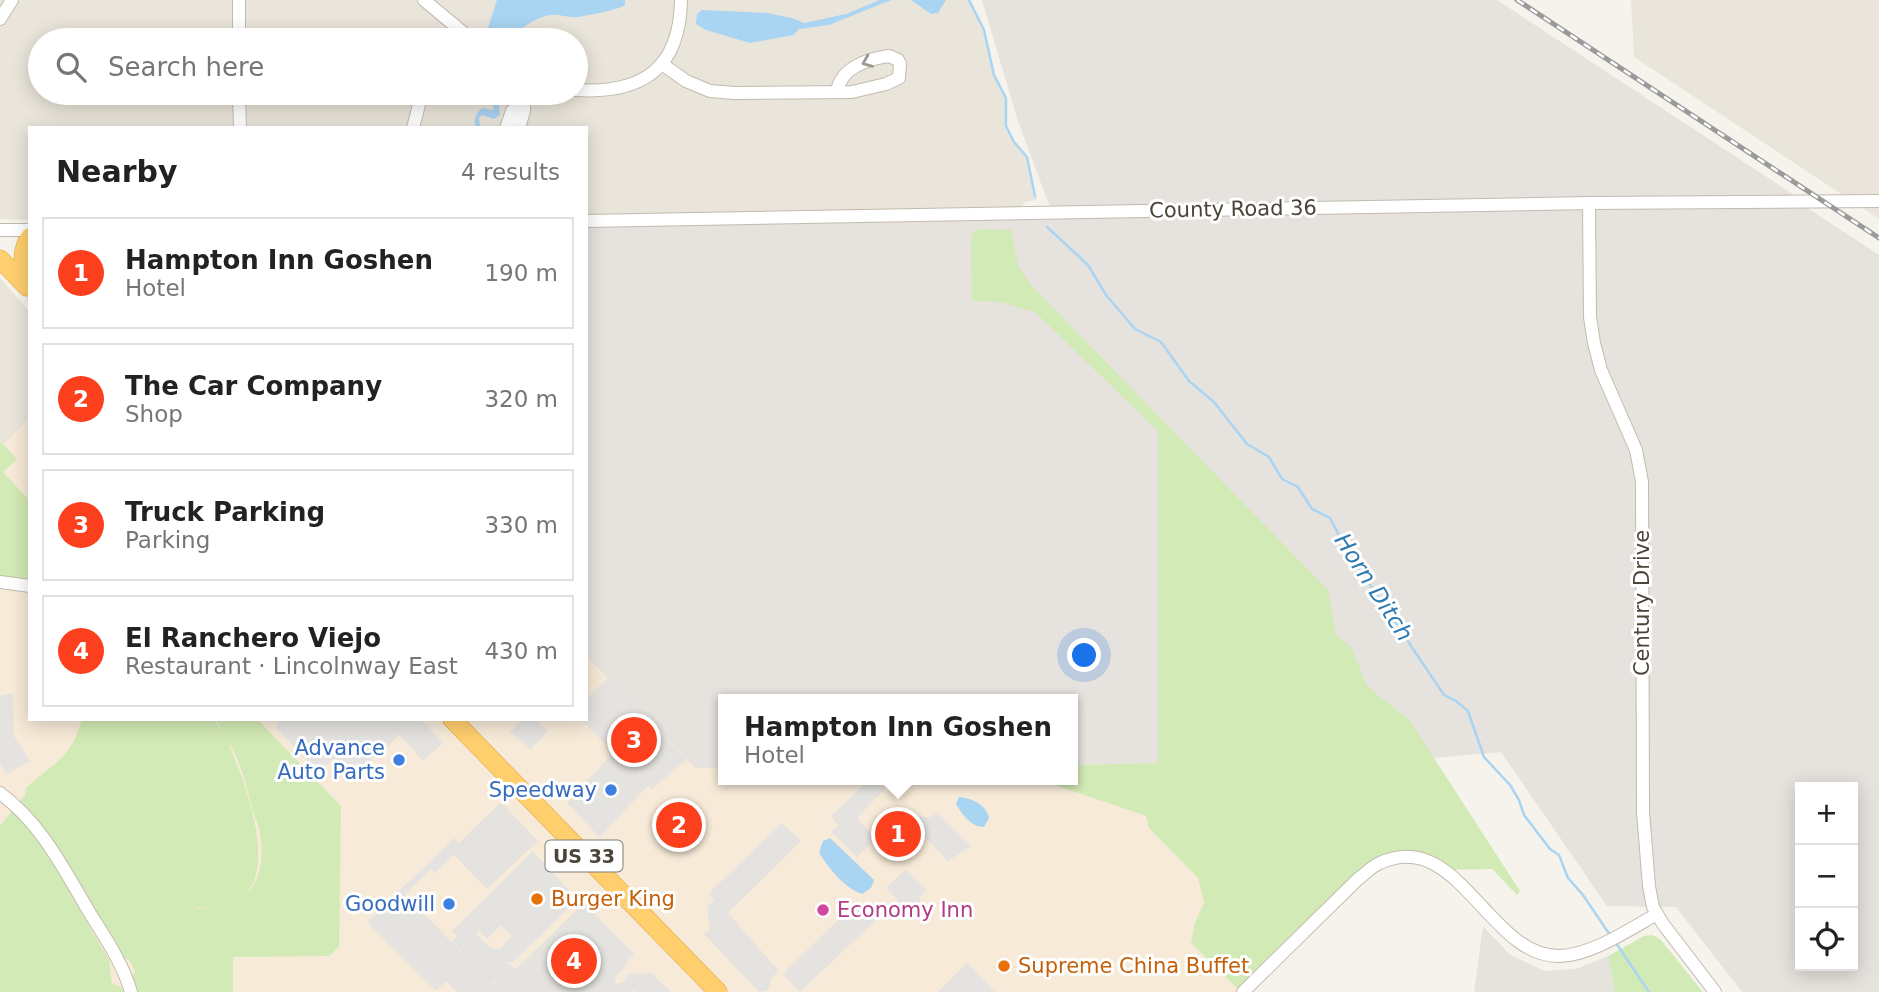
<!DOCTYPE html>
<meta charset="utf-8">
<style>
:root{--surface:#fff;--page:#f6f6f6;--text:#222;--muted:#767676;--line:#e0e0e0;--accent:#fc3f1d}
body{margin:0;font-family:"DejaVu Sans",sans-serif;background:var(--page);color:var(--text)}
.controls{position:absolute;right:21px;bottom:21px;display:grid;overflow:hidden;border-radius:0px;box-shadow:0 4px 18px #0003}
.controls button{width:63px;height:63px;display:grid;place-items:center;padding:0;border:0;border-bottom:2px solid var(--line);background:var(--surface);color:var(--text);font:35px sans-serif}
.you{position:absolute;left:1085px;top:656px;width:24px;height:24px;margin:-18px;border:5px solid #fff;border-radius:50%;background:#1a73e8;box-shadow:0 0 0 10px #1a73e833}
.badge{display:grid;place-items:center;width:46px;height:46px;border-radius:50%;background:var(--accent);color:#fff;font-size:23px;font-weight:700}
.pin{position:absolute;translate:-50% -50%;border:4px solid #fff;box-shadow:0 2px 7px #0006}
.popup{position:absolute;left:718px;top:694px;width:360px;height:91px;box-sizing:border-box;display:grid;place-content:center;border-radius:0px;background:var(--surface);filter:drop-shadow(0 2px 5px #0005);font-size:23px;white-space:nowrap;color:var(--muted)}
.popup b{font-size:26px;color:var(--text)}
.popup::after{content:'';position:absolute;left:50%;top:100%;margin-left:-14px;border:14px solid transparent;border-top-color:var(--surface)}
.list{margin:0;padding:0;list-style:none}
h2{display:flex;justify-content:space-between;align-items:center;height:91px;margin:0;padding:0 28px;font-size:30px}
h2 small{font-size:23px;font-weight:400;color:var(--muted)}
.list li{display:grid;grid-template-columns:46px 1fr auto;gap:21px;align-items:center;box-sizing:border-box;height:112px;margin:0 14px 14px;padding:0 14px;border:2px solid var(--line);border-radius:0px}
.list b{display:block;font-size:26px;white-space:nowrap}
.list p{margin:0;font-size:23px;white-space:nowrap;color:var(--muted)}
.list em{font-size:23px;font-style:normal;color:var(--muted)}
.icon{flex:none;width:38px;height:38px;fill:none;stroke:currentColor;stroke-width:2;stroke-linecap:round;stroke-linejoin:round}
.map{position:relative;flex:none;width:1879px;height:992px;overflow:hidden}
.search{position:absolute;background:var(--surface);box-shadow:0 4px 18px #0003;left:28px;top:28px;width:560px;height:77px;display:flex;align-items:center;gap:18px;box-sizing:border-box;padding:0 24px;border-radius:38px;color:var(--muted);font-size:26px}
.panel{position:absolute;background:var(--surface);box-shadow:0 4px 18px #0003;left:28px;top:126px;width:560px;height:595px;border-radius:0px}
.map>svg:first-child{display:block}
.residential{fill:#eae5da;fill-rule:evenodd}
.commercial{fill:#f7ead8}
.industrial{fill:#e6e2dd;fill-rule:evenodd}
.green{fill:#d2eab5;fill-rule:evenodd}
.parking{fill:#e5e3e0;fill-rule:evenodd}
.water{fill:#a9d4f2}
.lines{fill:none;stroke-linecap:round;stroke-linejoin:round}
.stream{stroke:#a9d4f2;stroke-width:2.5}
.minor-casing{stroke:#c2bbae;stroke-width:14}
.highway-casing{stroke:#e0a43c;stroke-width:19}
.minor{stroke:#fff;stroke-width:12}
.highway{stroke:#ffcf6e;stroke-width:18}
.rail-casing{stroke:#9a9a9a;stroke-width:5}
.rail{stroke:#fff;stroke-width:2.5;stroke-dasharray:8;stroke-linecap:butt}
.oneway{stroke:#9c9892}
.shop-dot{fill:#3f7fe0;stroke:#fff;stroke-width:2.5}
.food-dot{fill:#e8710a;stroke:#fff;stroke-width:2.5}
.hotel-dot{fill:#d1479c;stroke:#fff;stroke-width:2.5}
.labels{text-anchor:middle;stroke-width:6;stroke-linejoin:round;paint-order:stroke}
.shield{fill:#fff;stroke:#817c74;stroke-width:2}
.shield-label{font-size:19px;font-weight:bold;fill:#4b4439}
.street-label{font-size:21px;fill:#4b4439;stroke:#fff}
.shop-label{font-size:21px;fill:#366cbe;stroke:#fff;text-anchor:end}
.food-label{font-size:21px;fill:#c56008;stroke:#fff;text-anchor:start}
.hotel-label{font-size:21px;fill:#b23c85;stroke:#fff;text-anchor:start}
.water-label{font-size:23px;font-style:italic;fill:#2e7ab2;stroke:#fff}
</style>
<div class="map">
<svg width="1879" height="992" viewBox="0 0 1879 992">
<rect width="100%" height="100%" fill="#f6f3ec"/>
<!-- residential -->
<path class="residential" d="M0 0H969L984 30 994 75 1006 98V126L1014 142 1027 157 1037 200 1025 202 1016 213 586 221V128H30V220L0 219ZM40 40H576V93H40Z
M1631 0H1879V219L1634 57Z
M0 278 30 312V418L4 445 0 441Z"/>
<!-- commercial -->
<path class="commercial" d="M30 418V719H586V656L695 768H723V780H1040L1146 816 1149 828 1198 878 1204 903 1194 923 1241 992H0V441L4 445Z"/>
<!-- industrial -->
<path class="industrial" d="M982 0H1497L1794 195 1809 209 1879 255V992H1742L1676 907 1607 906 1501 752 1434 758 1073 765V699H723V768H695L586 656V221L1053 212 1047 200 1017 118ZM1800 787H1853V966H1800Z
M1483 926 1510 955 1545 971 1576 969 1608 956 1615 992H1474Z"/>
<!-- green -->
<path class="green" d="M982 229 1011 230 1018 266 1031 285 1328 590 1336 635 1351 647 1367 686 1410 721 1520 891 1517 895 1492 869 1445 870 1424 859 1379 863 1241 992 1191 943 1195 922 1204 903 1198 878 1149 828 1146 816 1040 780H1073V765L1158 763V431L1036 313 1002 302 972 301 971 242 973 232Z
M0 441 17 459 3 472 30 501V580L0 577Z
M82 719H214L222 733 216 719H257L341 806 339 947 329 956 233 957V992H136L132 978 135 971 129 960 121 956 86 907 80 911 109 960 112 984 120 986 124 992H0V826L25 795 26 788C55 761 70 761 82 719ZM229 742C240 762 247 786 252 808 253 815 258 821 259 828 269 877 250 912 196 908L194 907C199 907 205 908 210 908 276 904 259 834 247 793 243 776 233 759 229 742Z
M1652 935 1660 939 1703 992H1615L1608 956 1644 936Z"/>
<!-- parking -->
<path class="parking" d="M608 678 686 760 652 789 648 786 599 837 567 803 612 754 638 776 580 719H586V699Z
M13 693 14 736 30 761 7 774 0 764V696Z
M278 719H421L443 743 423 761 400 735 360 770 342 764 336 757 318 772 276 728Z
M522 719H536L548 731 530 750 510 732Z
M869 780H874L884 790 857 818 876 839 857 857 831 832 838 825 831 816Z
M501 802 538 841 487 889 454 855 434 874 432 868 405 895 493 984 502 975 492 983 452 941 457 936 452 931 533 851 574 896 579 898 513 962H507L516 969 584 903 634 954 626 961 627 964 615 977 616 984 624 982 629 973 646 974 650 972 671 992H635L637 988 632 992H457L446 981 436 991 367 922 454 838 459 843ZM501 925 512 936 500 949 491 948 476 934 479 931 487 939Z
M937 812 971 846 948 861 910 822 915 817H932Z
M782 823 801 841 728 913 779 971 772 977 768 990 759 992 704 934 710 929 707 907 714 900 709 893Z
M906 869 927 890 920 897V912L914 918 886 888Z
M857 901 876 920 800 992 783 974Z
M967 963 995 992H938Z"/>
<!-- water -->
<path class="water" d="M497 0H625V5C621 9 586 16 578 17 568 18 559 14 550 15 526 19 516 40 490 40L487 31Z
M880 0H891L829 25 799 29 794 35 750 43 706 30 696 24 697 14 702 10 767 13 792 18 804 23 846 14Z
M911 0H946L938 13 931 14Z
M485 93H501L498 97 500 115 494 119 482 115 479 118 480 125 485 128H475C474 119 475 113 483 108L492 110 494 108Z
M959 797C972 798 987 805 989 818L984 827C971 827 962 814 956 804Z
M830 838 874 880 871 888 862 894C843 887 830 869 819 853L823 841Z"/>
<g class="lines">
<!-- stream -->
<path class="stream" d="M969 0 984 30 994 75 1006 98V126L1014 142 1027 157 1035 196
M1047 227 1088 265 1106 295 1135 329 1161 342 1189 381 1214 402 1247 444 1269 457 1282 479 1298 487 1312 509 1330 518 1348 552 1444 695 1456 701 1468 711 1484 757 1510 785 1519 800 1524 815 1550 849 1559 855 1568 878 1583 895 1610 935
M1616 943 1649 992"/>
<!-- minor casing -->
<g class="minor-casing">
<path id="minor" d="M239 0V40
M424 0 472 40
M0 19 12 0
M662 64 686 81 710 91 734 93 852 92 886 84 899 78 900 64 898 60 889 56C867 59 841 68 837 91
M576 90C642 94 680 69 681 0
M239 93 240 128
M516 93 524 101 541 93
M413 128 422 93
M506 128 512 111 524 101
M519 128 524 111V101
M1589 203 1590 317 1594 343 1601 370 1636 450 1642 482 1643 812 1649 886 1653 907 1663 924 1715 992
M586 221 1589 203 1879 201
M0 230H30
M0 582 30 586
M0 793C43 825 64 870 91 915 106 939 123 964 131 992
M1243 992 1358 879C1365 874 1372 866 1380 863 1458 827 1489 957 1559 956 1590 956 1630 929 1657 914"/>
</g>
<!-- highway casing -->
<g class="highway-casing">
<path id="highway" d="M0 259 27 287
M28 287C24 269 19 253 30 237
M452 719 718 992"/>
</g>
<!-- minor -->
<use href="#minor" class="minor"/>
<!-- highway -->
<use href="#highway" class="highway"/>
<!-- rail casing -->
<g class="rail-casing">
<path id="rail" d="M1517 0 1879 238"/>
</g>
<!-- rail -->
<use href="#rail" class="rail"/>
</g>
<!-- one-way arrows -->
<defs><path id="oneway-chevron" d="M-2-3.5L2.5 0L-2 3.5" fill="none" stroke-width="1.6" stroke-linecap="round" stroke-linejoin="round" transform="scale(1.75)"/></defs>
<use class="oneway" href="#oneway-chevron" transform="translate(867 62) rotate(158)"/>
<!-- markers -->
<g class="shop-dot">
<circle cx="399" cy="760" r="7"/>
<circle cx="611" cy="790" r="7"/>
<circle cx="449" cy="904" r="7"/>
</g>
<g class="food-dot">
<circle cx="537" cy="899" r="7"/>
<circle cx="1004" cy="966" r="7"/>
</g>
<circle class="hotel-dot" cx="823" cy="910" r="7"/>
<g class="labels">
<!-- shield labels -->
<rect class="shield" x="545.5" y="840.5" width="77" height="31" rx="5"/>
<g class="shield-label">
<text x="584" y="863">US 33</text>
</g>
<!-- street labels -->
<g class="street-label">
<text transform="translate(1233 209) rotate(-1)" y="7">County Road 36</text>
<text transform="translate(1642 603) rotate(-90)" y="7">Century Drive</text>
</g>
<!-- shop labels -->
<g class="shop-label">
<text x="385" y="755">Advance<tspan x="385" dy="24">Auto Parts</tspan></text>
<text x="597" y="797">Speedway</text>
<text x="435" y="911">Goodwill</text>
</g>
<!-- food labels -->
<g class="food-label">
<text x="551" y="906">Burger King</text>
<text x="1018" y="973">Supreme China Buffet</text>
</g>
<!-- hotel labels -->
<g class="hotel-label">
<text x="837" y="917">Economy Inn</text>
</g>
<!-- water labels -->
<g class="water-label">
<text transform="translate(1374 587) rotate(57)" y="8">Horn Ditch</text>
</g>
</g>
</svg>
<div class="controls">
<button>+</button>
<button>−</button>
<button><svg class="icon" aria-label="locate" viewBox="0 0 24 24"><circle cx="12" cy="12" r="6"/><path d="M12 2v4M12 18v4M2 12h4M18 12h4"/></svg></button>
</div>
<div class="you"></div>
<div class="pin badge" style="left:898px;top:834px">1</div>
<div class="popup"><b>Hampton Inn Goshen</b>Hotel</div>
<div class="pin badge" style="left:679px;top:825px">2</div>
<div class="pin badge" style="left:634px;top:740px">3</div>
<div class="pin badge" style="left:574px;top:961px">4</div>
<div class="search"><svg class="icon" aria-label="search" viewBox="0 0 24 24"><circle cx="10" cy="10" r="6"/><path d="M15 15l6 6"/></svg>Search here</div>
<section class="panel">
<h2>Nearby<small>4 results</small></h2>
<ul class="list">
<li><span class="badge">1</span><div><b>Hampton Inn Goshen</b><p>Hotel</p></div><em>190 m</em></li>
<li><span class="badge">2</span><div><b>The Car Company</b><p>Shop</p></div><em>320 m</em></li>
<li><span class="badge">3</span><div><b>Truck Parking</b><p>Parking</p></div><em>330 m</em></li>
<li><span class="badge">4</span><div><b>El Ranchero Viejo</b><p>Restaurant · Lincolnway East</p></div><em>430 m</em></li>
</ul>
</section>
</div>
